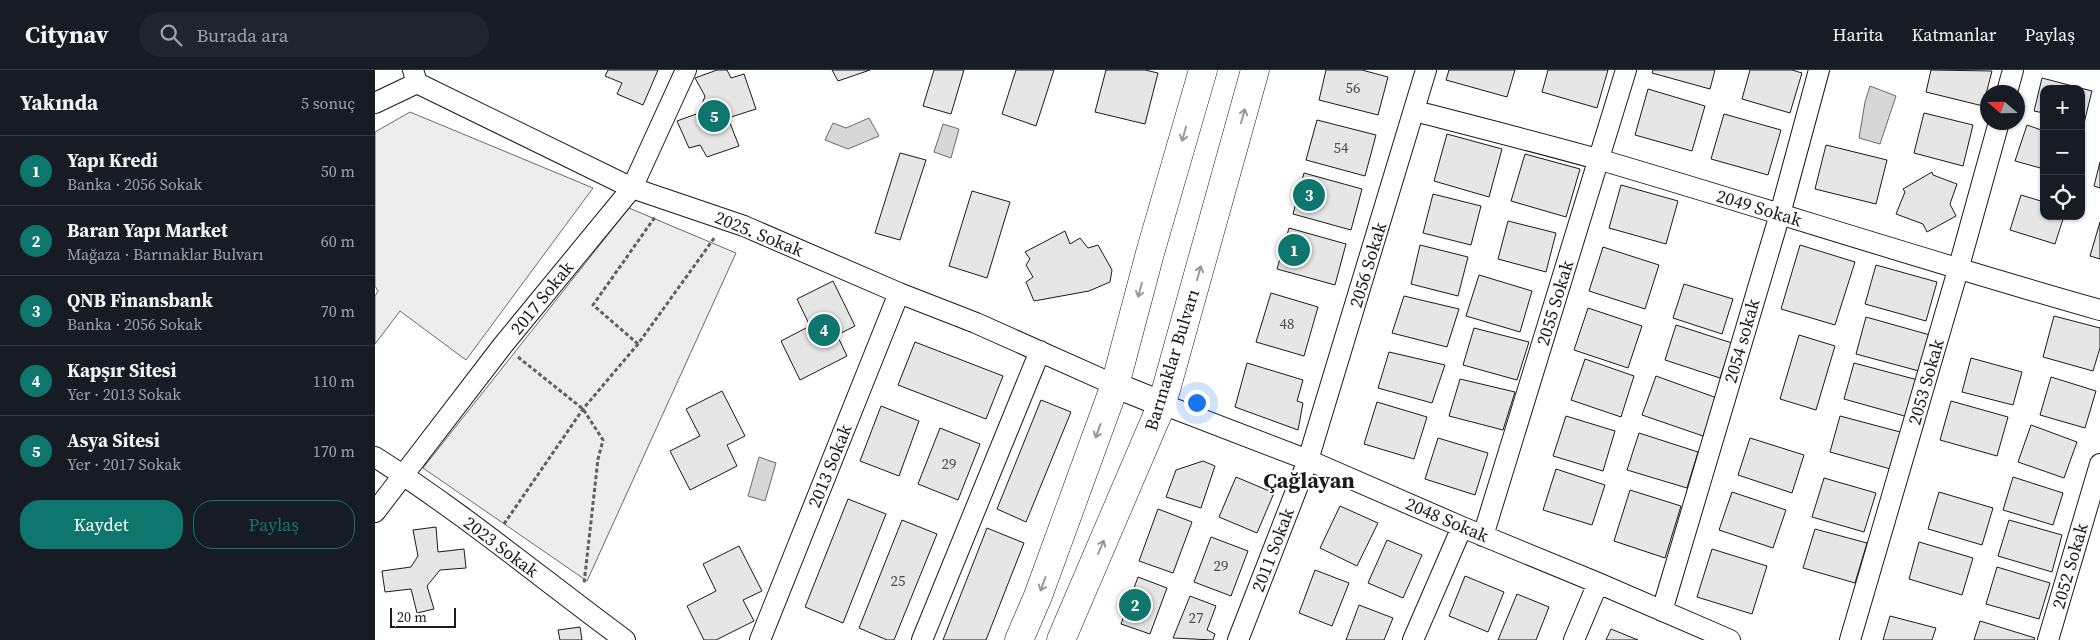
<!DOCTYPE html>
<html lang="tr">
<meta charset="utf-8">
<style>
:root{--surface:#171b24;--page:#20242c;--text:#f1f3f6;--muted:#9ea1a6;--line:#363941;--accent:#0f766e}
body{margin:0;font-family:"Source Serif 4",serif;background:var(--page);color:var(--text)}
.controls{position:absolute;right:15px;top:15px;display:grid;overflow:hidden;border-radius:10px;box-shadow:0 1px 4px #0004}
.controls button{width:45px;height:45px;display:grid;place-items:center;padding:0;border:0;border-bottom:1px solid var(--line);background:var(--surface);color:var(--text);font:25px sans-serif}
.compass{position:absolute;left:1605px;top:15px;width:45px;height:45px;border-radius:50%;background:var(--surface);box-shadow:0 1px 4px #0004;rotate:290deg}
.scale{position:absolute;left:15px;bottom:12px;width:66px;box-sizing:border-box;padding-left:5px;border:2px solid #1a1a1a;border-top:0;font-size:14px;line-height:18px;white-space:nowrap;color:#1a1a1a;-webkit-text-stroke:4px #fff;paint-order:stroke}
.you{position:absolute;left:821px;top:332px;width:18px;height:18px;margin:-12px;border:4px solid #fff;border-radius:50%;background:#1a73e8;box-shadow:0 0 0 8px #1a73e833}
.badge{display:grid;place-items:center;width:32px;height:32px;border-radius:50%;background:var(--accent);color:#fff;font-size:16px;font-weight:700}
.pin{position:absolute;translate:-50% -50%;border:2px solid #fff;box-shadow:0 1px 5px #0006}
.list{margin:0;padding:0;list-style:none}
h2{display:flex;justify-content:space-between;align-items:center;height:65px;margin:0;padding:0 20px;font-size:21px}
h2 small{font-size:16px;font-weight:400;color:var(--muted)}
.list li{display:grid;grid-template-columns:32px 1fr auto;gap:15px;align-items:center;box-sizing:border-box;height:70px;padding:0 20px;border-top:1px solid var(--line)}
.list b{display:block;font-size:19px;white-space:nowrap}
.list p{margin:0;font-size:16px;white-space:nowrap;color:var(--muted)}
.list em{font-size:16px;font-style:normal;color:var(--muted)}
.actions{display:flex;gap:10px;padding:15px 20px}
.actions a{flex:1;padding:11px 0;border:1px solid var(--accent);border-radius:20px;text-align:center;font-size:18px;color:var(--accent)}
.actions .main{background:var(--accent);color:#fff}
.icon{flex:none;width:28px;height:28px;fill:none;stroke:currentColor;stroke-width:2;stroke-linecap:round;stroke-linejoin:round}
.map{position:relative;flex:none;width:1725px;height:570px;overflow:hidden}
header{display:flex;align-items:center;gap:30px;box-sizing:border-box;height:70px;padding:0 25px;background:var(--surface);border-bottom:1px solid var(--line)}
header strong{font-size:24px}
nav{display:flex;gap:28px;margin-inline-start:auto;font-size:18px}
.search{width:350px;height:45px;background:var(--page);display:flex;align-items:center;gap:12px;box-sizing:border-box;padding:0 18px;border-radius:28px;color:var(--muted);font-size:19px}
main{display:flex}
aside{flex:1;background:var(--surface)}
.map>svg:first-child{display:block}
.green{fill:#ededed;stroke:#6a6a6a}
.water{fill:#d7d7d7;stroke:#6a6a6a}
.building{fill:#e6e6e6;stroke:#1a1a1a}
.lines{fill:none;stroke-linecap:round;stroke-linejoin:round}
.minor-casing{stroke:#1a1a1a;stroke-width:22}
.tertiary-casing{stroke:#1a1a1a;stroke-width:27}
.primary-casing{stroke:#1a1a1a;stroke-width:29}
.path{stroke:#5f5f5f;stroke-width:3;stroke-dasharray:4 2.5;stroke-linecap:butt}
.minor{stroke:#fff;stroke-width:20}
.tertiary{stroke:#fff;stroke-width:25}
.primary{stroke:#fff;stroke-width:28}
.oneway{stroke:#989898}
.labels{text-anchor:middle;stroke-width:4;stroke-linejoin:round;paint-order:stroke}
.number-label{font-size:15px;fill:#4d4d4d}
.street-label{font-size:18px;fill:#1a1a1a;stroke:#fff}
.district-label{font-size:22px;font-weight:bold;fill:#1a1a1a;stroke:#fff}
</style>
<header>
<strong>Citynav</strong>
<div class="search"><svg class="icon" aria-label="search" viewBox="0 0 24 24"><circle cx="10" cy="10" r="6"/><path d="M15 15l6 6"/></svg>Burada ara</div>
<nav><a>Harita</a><a>Katmanlar</a><a>Paylaş</a></nav>
</header>
<main>
<aside>
<h2>Yakında<small>5 sonuç</small></h2>
<ul class="list">
<li><span class="badge">1</span><div><b>Yapı Kredi</b><p>Banka · 2056 Sokak</p></div><em>50 m</em></li>
<li><span class="badge">2</span><div><b>Baran Yapı Market</b><p>Mağaza · Barınaklar Bulvarı</p></div><em>60 m</em></li>
<li><span class="badge">3</span><div><b>QNB Finansbank</b><p>Banka · 2056 Sokak</p></div><em>70 m</em></li>
<li><span class="badge">4</span><div><b>Kapşır Sitesi</b><p>Yer · 2013 Sokak</p></div><em>110 m</em></li>
<li><span class="badge">5</span><div><b>Asya Sitesi</b><p>Yer · 2017 Sokak</p></div><em>170 m</em></li>
</ul>
<div class="actions"><a class="main">Kaydet</a><a>Paylaş</a></div>
</aside>
<div class="map">
<svg width="1725" height="570" viewBox="0 0 1725 570">
<rect width="100%" height="100%" fill="#fff"/>
<!-- green -->
<path class="green" d="M35 42 218 118 91 290 25 241 0 274V226L3 221 0 216V62Z
M254 138 361 183 212 511 48 398Z"/>
<!-- water -->
<path class="water" d="M1495 16 1521 26 1505 74 1484 68 1490 32Z
M494 48 504 66 473 79 450 70 458 53 471 58Z
M568 54 584 59 576 88 559 82Z
M384 387 401 393 390 431 373 426Z"/>
<!-- building -->
<path class="building" d="M233 0H283L268 35 242 24 247 13 230 6Z
M342 0H352L356 8 369 4 381 39 353 48 364 76 332 87 325 75 314 78 302 51 324 43 330 26 320 8Z
M457 0H495L463 11Z
M559 0H589L576 44 548 36Z
M641 0H679L661 56 627 44Z
M731 0H770L783 3 770 54 720 42Z
M951 0H987L1013 7 1003 45 944 30Z
M1074 0H1140L1132 27 1071 10Z
M1173 0H1233L1222 38 1167 22Z
M1278 0H1340L1335 19 1277 3Z
M1375 0H1417L1427 3 1415 43 1367 29Z
M1556 0 1617 1 1608 36 1551 22Z
M1667 8 1717 21 1709 53 1706 52V19H1669V43L1659 41Z
M1273 19 1330 36 1317 81 1260 65Z
M1549 43 1598 55 1588 96 1539 83Z
M1349 44 1406 60 1393 105 1336 89Z
M942 50 1001 65 990 106 931 90Z
M1652 55 1669 61V99L1640 91Z
M1072 64 1127 79 1114 127 1059 111Z
M1451 75 1512 90 1501 134 1440 119Z
M525 83 551 90 525 170 500 163Z
M1150 84 1205 99 1191 147 1136 131Z
M1725 92V118L1719 116Z
M1557 102 1558 105 1582 114 1575 134 1581 146 1552 162 1548 154 1521 144 1530 122 1528 119Z
M929 103 987 119 976 160 918 144Z
M1246 115 1303 131 1291 174 1234 158Z
M597 121 635 132 612 208 574 196Z
M1058 124 1106 136 1096 175 1048 163Z
M1646 125 1669 132V146H1689L1680 174 1635 160Z
M1133 151 1181 163 1171 202 1123 189Z
M1725 152V189L1715 186Z
M914 158 971 174 960 215 902 199Z
M690 161 695 174 705 168 713 178 723 175 737 200 735 212 714 221 659 231 651 212 658 207 651 195 655 189 650 182Z
M1045 175 1093 187 1083 226 1036 214Z
M1425 175 1480 192 1460 255 1406 239Z
M1228 177 1284 195 1270 239 1214 221Z
M1501 195 1562 212 1551 251 1490 234Z
M1104 205 1157 221 1145 262 1091 246Z
M458 211 480 256 462 265 472 286 425 310 406 271 435 256 422 229Z
M1309 214 1358 229 1347 264 1298 248Z
M896 223 943 237 929 286 881 272Z
M1029 226 1084 239 1072 277 1017 263Z
M1213 238 1267 256 1253 298 1199 280Z
M1679 246 1725 258V278L1718 301 1668 287Z
M1491 247 1555 265 1544 301 1481 284Z
M1301 255 1357 273 1345 308 1290 290Z
M1099 258 1154 272 1142 310 1088 295Z
M1424 265 1460 276 1441 340 1405 329Z
M540 272 628 306 611 349 523 315Z
M1014 282 1070 295 1057 333 1003 318Z
M1596 288 1647 302 1638 335 1587 322Z
M1210 289 1259 306 1246 347 1196 330Z
M872 293 928 310 922 331 928 333 923 360 860 337Z
M1479 293 1543 310 1533 347 1469 329Z
M1281 306 1342 328 1328 366 1267 345Z
M1676 307 1721 321 1710 358 1665 345Z
M1085 309 1140 322 1128 360 1074 346Z
M347 321 370 366 352 375 362 396 315 420 295 381 325 366 311 339Z
M666 330 696 342 651 452 622 439Z
M1576 331 1633 347 1622 386 1565 370Z
M1002 332 1052 347 1039 389 989 374Z
M506 336 544 351 524 406 485 391Z
M1191 346 1240 361 1228 401 1178 386Z
M1465 346 1529 363 1519 400 1455 382Z
M1656 355 1702 372 1689 408 1643 392Z
M565 358 605 374 583 430 543 414Z
M1264 363 1323 382 1312 418 1252 400Z
M1063 368 1113 383 1100 425 1050 409Z
M1375 368 1429 385 1417 423 1363 405Z
M828 391 840 396 826 438 791 427 801 400Z
M1181 399 1230 415 1217 455 1168 440Z
M861 407 899 423 882 463 844 447Z
M1638 407 1688 423 1678 455 1628 440Z
M1449 408 1501 423 1489 462 1437 447Z
M1255 420 1306 436 1290 488 1239 471Z
M1357 422 1411 440 1398 478 1344 460Z
M1564 422 1618 438 1607 475 1553 459Z
M473 429 511 444 468 553 430 537Z
M965 436 1003 453 982 496 945 478Z
M783 439 817 452 798 503 764 491Z
M527 450 562 464 519 570H512L484 558Z
M1634 450 1687 465 1677 502 1623 486Z
M61 457 63 482 89 479 91 498 65 500 52 516 59 539 42 543 36 519 10 522 7 501 36 497 43 486 38 460Z
M612 458 649 473 611 570H568Z
M1440 459 1492 473 1480 513 1428 498Z
M836 467 873 481 856 526 819 512Z
M1012 470 1047 485 1028 528 993 513Z
M1544 472 1598 488 1587 525 1534 509Z
M364 476 387 521 368 530 379 551 341 570H329L312 536 341 521 328 494Z
M1337 479 1392 496 1377 544 1322 527Z
M1622 497 1675 513 1664 549 1611 534Z
M940 500 974 513 957 556 924 543Z
M1090 506 1129 522 1113 562 1074 546Z
M763 507 792 518 775 564 746 554Z
M1142 524 1174 537 1161 570H1123Z
M815 526 841 536 832 560 840 564 838 570 798 568Z
M984 535 1018 548 1009 570H971Z
M1515 546 1561 558 1557 570H1508Z
M1605 551 1660 568 1659 570H1599Z
M205 557 207 570H185L183 560Z
M1236 559 1263 570H1231Z"/>
<g class="lines">
<!-- minor casing -->
<g class="minor-casing">
<path id="minor" d="M38 0 42 13 257 118 369 156 524 223 601 253 740 315
M1632 22 1638 0
M0 33 42 13
M1040 41C1102 57 1165 73 1226 90 1393 139 1558 193 1725 240
M787 334 933 390 1087 457 1223 513 1355 570
M0 387C87 442 167 509 250 570
M0 442 128 275 257 118 311 0
M1108 466 1251 0
M1287 541 1405 144 1444 0
M385 570 524 223
M547 570 665 281
M863 570 933 390 1051 0
M1038 570 1087 457
M1199 570 1223 513
M1475 570 1583 200 1624 52
M1673 570 1725 394"/>
</g>
<!-- tertiary casing -->
<g class="tertiary-casing">
<path id="tertiary" d="M740 315 787 334"/>
</g>
<!-- primary casing -->
<g class="primary-casing">
<path id="primary" d="M644 570 663 526 740 315 775 183 828 0
M686 570 787 334 880 0"/>
</g>
<!-- path -->
<path class="path" d="M263 274 218 235 280 147
M143 287 208 339 228 370 223 389 209 514
M129 454 208 339 263 274 340 167"/>
<!-- minor -->
<use href="#minor" class="minor"/>
<!-- tertiary -->
<use href="#tertiary" class="tertiary"/>
<!-- primary -->
<use href="#primary" class="primary"/>
</g>
<!-- one-way arrows -->
<defs><path id="oneway-shaft" d="M-6 0H5M1.5-3L5.5 0L1.5 3" fill="none" stroke-width="1.6" stroke-linecap="round" stroke-linejoin="round" transform="scale(1.25)"/></defs>
<g class="oneway">
<use href="#oneway-shaft" transform="translate(868 46) rotate(-74)"/>
<use href="#oneway-shaft" transform="translate(809 64) rotate(106)"/>
<use href="#oneway-shaft" transform="translate(824 203) rotate(-74)"/>
<use href="#oneway-shaft" transform="translate(765 220) rotate(105)"/>
<use href="#oneway-shaft" transform="translate(723 361) rotate(110)"/>
<use href="#oneway-shaft" transform="translate(726 477) rotate(-66)"/>
<use href="#oneway-shaft" transform="translate(668 514) rotate(110)"/>
</g>
<g class="labels">
<!-- number labels -->
<g class="number-label">
<text x="978" y="23">56</text>
<text x="966" y="83">54</text>
<text x="912" y="259">48</text>
<text x="574" y="399">29</text>
<text x="846" y="501">29</text>
<text x="523" y="516">25</text>
<text x="821" y="553">27</text>
</g>
<!-- street labels -->
<g class="street-label">
<text transform="translate(1384 138) rotate(17)" y="6">2049 Sokak</text>
<text transform="translate(384 164) rotate(22)" y="6">2025. Sokak</text>
<text transform="translate(993 195) rotate(-73)" y="6">2056 Sokak</text>
<text transform="translate(167 228) rotate(-51)" y="6">2017 Sokak</text>
<text transform="translate(1180 233) rotate(-73)" y="6">2055 Sokak</text>
<text transform="translate(1367 271) rotate(-74)" y="6">2054 sokak</text>
<text transform="translate(797 290) rotate(-73)" y="6">Barınaklar Bulvarı</text>
<text transform="translate(1551 312) rotate(-74)" y="6">2053 Sokak</text>
<text transform="translate(455 396) rotate(-68)" y="6">2013 Sokak</text>
<text transform="translate(1072 450) rotate(23)" y="6">2048 Sokak</text>
<text transform="translate(126 477) rotate(37)" y="6">2023 Sokak</text>
<text transform="translate(898 480) rotate(-69)" y="6">2011 Sokak</text>
<text transform="translate(1695 496) rotate(-74)" y="6">2052 Sokak</text>
</g>
<!-- district labels -->
<g class="district-label">
<text x="934" y="418">Çağlayan</text>
</g>
</g>
</svg>
<div class="controls">
<button>+</button>
<button>−</button>
<button><svg class="icon" aria-label="locate" viewBox="0 0 24 24"><circle cx="12" cy="12" r="6"/><path d="M12 2v4M12 18v4M2 12h4M18 12h4"/></svg></button>
</div>
<svg class="compass" viewBox="-18 -18 36 36"><path d="M0-13l5 13h-10z" fill="#e53935"/><path d="M0 13l5-13h-10z" fill="#9ea1a6"/></svg>
<div class="scale">20 m</div>
<div class="you"></div>
<div class="pin badge" style="left:919px;top:180px">1</div>
<div class="pin badge" style="left:760px;top:535px">2</div>
<div class="pin badge" style="left:934px;top:125px">3</div>
<div class="pin badge" style="left:449px;top:260px">4</div>
<div class="pin badge" style="left:339px;top:46px">5</div>
</div>
</main>
